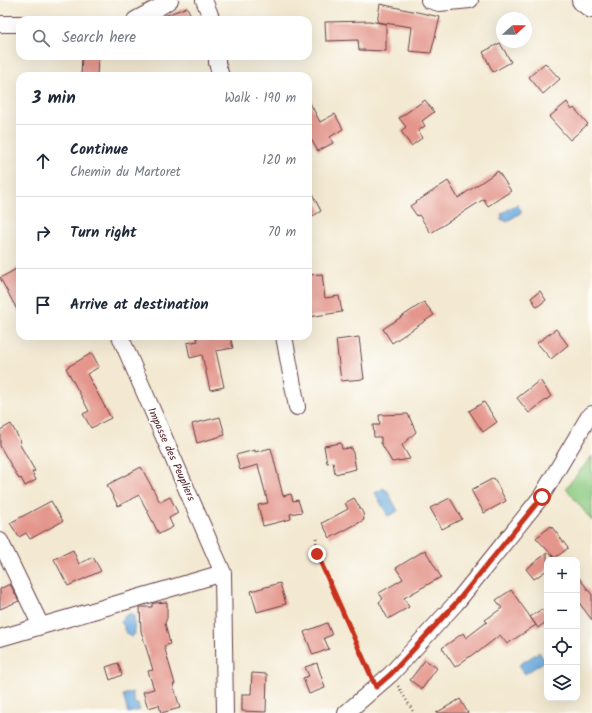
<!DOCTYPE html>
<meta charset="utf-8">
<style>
:root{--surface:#fff;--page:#f2f2f3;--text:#1f2937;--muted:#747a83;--line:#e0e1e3}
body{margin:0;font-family:Kalam,sans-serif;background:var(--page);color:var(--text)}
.controls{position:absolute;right:12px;bottom:12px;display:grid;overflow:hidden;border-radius:8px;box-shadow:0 4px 16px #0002}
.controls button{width:36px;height:36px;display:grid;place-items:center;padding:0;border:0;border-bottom:1px solid var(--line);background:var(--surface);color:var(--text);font:20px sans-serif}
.compass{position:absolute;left:496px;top:12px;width:36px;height:36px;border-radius:50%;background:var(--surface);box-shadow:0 4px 16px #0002;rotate:69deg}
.stop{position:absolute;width:12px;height:12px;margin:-9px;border:3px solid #c8321e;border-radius:50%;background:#fff}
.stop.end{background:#c8321e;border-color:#fff;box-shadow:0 1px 4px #0008}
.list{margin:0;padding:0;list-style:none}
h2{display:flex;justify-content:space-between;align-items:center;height:52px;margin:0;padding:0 16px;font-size:17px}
h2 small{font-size:13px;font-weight:400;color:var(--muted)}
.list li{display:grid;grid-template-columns:26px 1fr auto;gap:12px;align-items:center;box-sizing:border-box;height:72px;padding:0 16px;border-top:1px solid var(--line)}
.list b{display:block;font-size:15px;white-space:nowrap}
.list p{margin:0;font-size:13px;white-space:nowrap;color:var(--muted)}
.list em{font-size:13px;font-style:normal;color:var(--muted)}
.icon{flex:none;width:22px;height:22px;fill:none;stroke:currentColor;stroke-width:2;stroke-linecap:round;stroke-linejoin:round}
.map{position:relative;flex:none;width:592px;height:713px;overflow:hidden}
.search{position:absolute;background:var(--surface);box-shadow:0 4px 16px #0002;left:16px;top:16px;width:296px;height:44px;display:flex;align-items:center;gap:10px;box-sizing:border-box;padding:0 14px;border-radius:12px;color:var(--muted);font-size:15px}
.panel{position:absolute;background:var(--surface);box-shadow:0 4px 16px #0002;left:16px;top:72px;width:296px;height:268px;border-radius:12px}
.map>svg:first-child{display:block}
.green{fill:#8ccb82;stroke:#6b7556}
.water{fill:#6aabde;stroke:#5a6584}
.building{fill:#e4968c}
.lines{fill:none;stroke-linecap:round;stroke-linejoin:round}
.street-casing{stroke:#633d44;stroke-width:18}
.secondary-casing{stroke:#633d44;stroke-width:24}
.path{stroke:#633d44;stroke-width:2.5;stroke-dasharray:1 3;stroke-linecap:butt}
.street{stroke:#fff;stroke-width:16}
.secondary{stroke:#fff;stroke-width:22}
.route{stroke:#c8321e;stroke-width:5}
.labels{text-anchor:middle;stroke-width:3.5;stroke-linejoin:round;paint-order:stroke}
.street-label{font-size:11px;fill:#4a1f2b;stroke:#fdfcf7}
</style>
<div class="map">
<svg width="592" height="713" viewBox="0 0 592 713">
<rect width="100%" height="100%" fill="#fdfcf7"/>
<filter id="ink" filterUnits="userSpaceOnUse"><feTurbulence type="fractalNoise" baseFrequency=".025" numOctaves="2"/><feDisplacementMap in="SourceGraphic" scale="8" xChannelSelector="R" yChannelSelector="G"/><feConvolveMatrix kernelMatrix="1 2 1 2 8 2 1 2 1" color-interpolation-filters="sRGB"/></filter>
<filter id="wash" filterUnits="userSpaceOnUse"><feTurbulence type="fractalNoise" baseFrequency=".012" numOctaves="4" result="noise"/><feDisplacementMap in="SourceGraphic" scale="16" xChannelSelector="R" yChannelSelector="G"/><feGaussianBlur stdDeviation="0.9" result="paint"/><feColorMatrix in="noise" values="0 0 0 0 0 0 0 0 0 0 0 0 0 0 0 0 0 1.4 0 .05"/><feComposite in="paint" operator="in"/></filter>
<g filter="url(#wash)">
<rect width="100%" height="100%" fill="#f3e9d2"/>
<!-- green -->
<path class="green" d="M592 456V521L566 488Z"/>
<!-- water -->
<path class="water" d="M517 204 522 212 506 222 505 220H501V218L502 216 501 214Z
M384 488 386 491 387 490 398 511 388 516 375 493Z
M131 613 134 615 135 634 132 637C128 636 125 633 124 629V626L121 623C121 617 126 616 131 613Z
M539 652 545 661 525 674 519 665Z
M132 692 135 704H138L140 710 128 713 123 695Z"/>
<g id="blocks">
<!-- building -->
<path class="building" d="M380 4 440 17 431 53 409 51 412 27 377 22Z
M187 7 193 20H156L157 19Z
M369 21 386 24V51L359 50 358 40 326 41 325 22Z
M500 43 511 62 493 72 483 52Z
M82 56H98L97 76H81Z
M545 63 560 79 543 94 529 77Z
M308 99 320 122 335 114 343 129 330 137 333 143 318 151 308 134Z
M425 100 434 112 422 121 425 126 418 131 422 138 411 146 401 131 406 127 399 118Z
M567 102 572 110 574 108 588 124 570 140 549 117Z
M498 171 511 191 488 206 484 199 431 233 419 215 417 216 410 206 448 181 458 198Z
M308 186 321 211 308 219Z
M20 267V315L0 278Z
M322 274 325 298 339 296 342 312 308 317V275Z
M540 291 546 300 537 307 531 298Z
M424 302 434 315 392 343 383 329Z
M556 329 568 345 551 359 537 343Z
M196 336H212V338L222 336H230L233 348 216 351 224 387 210 390 202 355 190 358 187 343 198 341Z
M359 337 364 379 341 381 336 340Z
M92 353 99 367 87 374 111 418 91 428 83 414 89 411 66 368Z
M540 380 551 396 529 413 517 398Z
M484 402 497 422 483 432 469 411Z
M408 414 416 432 402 445 410 459 392 462 381 443V437H374L373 425H380L379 415Z
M220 417 225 435 197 443 192 424Z
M11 424 21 442 19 443 35 471 32 472 36 480 25 486 21 478 19 479 0 446V430Z
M341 443 342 449 352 448 356 469 335 474 333 462 327 463 324 446Z
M271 448 283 496 291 494 293 501 298 500 302 512 290 514 291 519 263 526 258 505 268 503 258 465 240 470 236 455 255 450V452Z
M141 467 160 502 170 497 178 513 169 518 173 527 159 534 139 495 118 506 107 485Z
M494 478 506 501 484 513 471 490Z
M354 498 363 513 364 520 330 538 322 523 348 509 345 503Z
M450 498 462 519 442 529 430 508Z
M51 501 63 521 30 539 26 533 19 537 10 523 25 515Z
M551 526 568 548 555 558 536 538Z
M73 550 79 564 93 557 101 571 68 586 54 559Z
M425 550 441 577 404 598 409 607 388 619 379 602 383 599 379 593 403 579 396 568Z
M547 553V570L534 579 526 569Z
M577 575 592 595V620L577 600Z
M280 583 286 604 257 612 251 591Z
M10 584 19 601 0 609V589Z
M511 590 536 625 507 644 500 635 477 653 476 652 455 667 442 648 463 633 466 638 487 622 485 620 502 608 496 600Z
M167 602V618L165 623 170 644 164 646 175 684H173L180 708 161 713 159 705 148 708 143 692 154 689 148 671 153 670 141 631 140 607H152V604L155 603Z
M542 609 547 615V621L538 628 530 617Z
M327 623 332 635 324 638 329 649 313 655 304 632Z
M425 660 437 668 422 689 410 680Z
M118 663 122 675 110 680 106 667Z
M317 663 325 688 309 694 303 678 309 676 305 667Z
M252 673 267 674 266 712 242 711V694H251Z
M460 699 468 713H436Z"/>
</g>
</g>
<g filter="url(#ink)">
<use href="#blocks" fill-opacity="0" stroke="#633d44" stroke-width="1"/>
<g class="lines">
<!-- street casing -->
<g class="street-casing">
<path id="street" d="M204 0 212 20
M429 0 439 3 470 0
M135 20 163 5 170 0
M0 24H20
M217 56V63L221 76
M120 336 223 573 225 713
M284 336 297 407
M0 541 41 626
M0 638 223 573
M346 713 391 674 456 603 541 497 588 418 592 414"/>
</g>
<!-- secondary casing -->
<g class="secondary-casing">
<path id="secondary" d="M583 0 592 7"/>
</g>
<!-- path -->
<path class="path" d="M316 538 317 554 370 674
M398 686 414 713"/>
<!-- street -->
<use href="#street" class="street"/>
<!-- secondary -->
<use href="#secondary" class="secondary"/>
</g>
</g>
<g class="lines" filter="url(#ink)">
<!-- route -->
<path class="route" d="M317 554 376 687 391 674 456 603 542 497"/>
</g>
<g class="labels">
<!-- street labels -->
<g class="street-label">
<text transform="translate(172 454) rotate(66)" y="4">Impasse des Peupliers</text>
</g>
</g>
</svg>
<div class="controls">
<button>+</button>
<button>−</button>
<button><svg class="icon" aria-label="locate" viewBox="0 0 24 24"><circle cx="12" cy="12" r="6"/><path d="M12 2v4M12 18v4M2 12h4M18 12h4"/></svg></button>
<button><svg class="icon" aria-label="layers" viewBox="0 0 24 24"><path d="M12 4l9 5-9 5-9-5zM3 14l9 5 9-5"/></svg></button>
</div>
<svg class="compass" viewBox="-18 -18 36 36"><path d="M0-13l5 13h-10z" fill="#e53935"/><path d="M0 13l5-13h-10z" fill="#747a83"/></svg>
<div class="stop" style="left:542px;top:497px"></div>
<div class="stop end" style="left:317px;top:554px"></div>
<div class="search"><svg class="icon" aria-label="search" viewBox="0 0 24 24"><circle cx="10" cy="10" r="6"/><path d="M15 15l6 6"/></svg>Search here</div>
<section class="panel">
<h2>3 min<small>Walk · 190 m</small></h2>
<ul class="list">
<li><svg class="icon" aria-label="ahead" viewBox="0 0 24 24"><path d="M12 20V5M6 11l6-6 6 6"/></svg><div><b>Continue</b><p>Chemin du Martoret</p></div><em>120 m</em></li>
<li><svg class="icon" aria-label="right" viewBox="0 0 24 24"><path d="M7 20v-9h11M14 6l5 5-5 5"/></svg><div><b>Turn right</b></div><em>70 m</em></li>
<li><svg class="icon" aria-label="arrive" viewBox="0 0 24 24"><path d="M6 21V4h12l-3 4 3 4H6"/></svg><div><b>Arrive at destination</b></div></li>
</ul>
</section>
</div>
